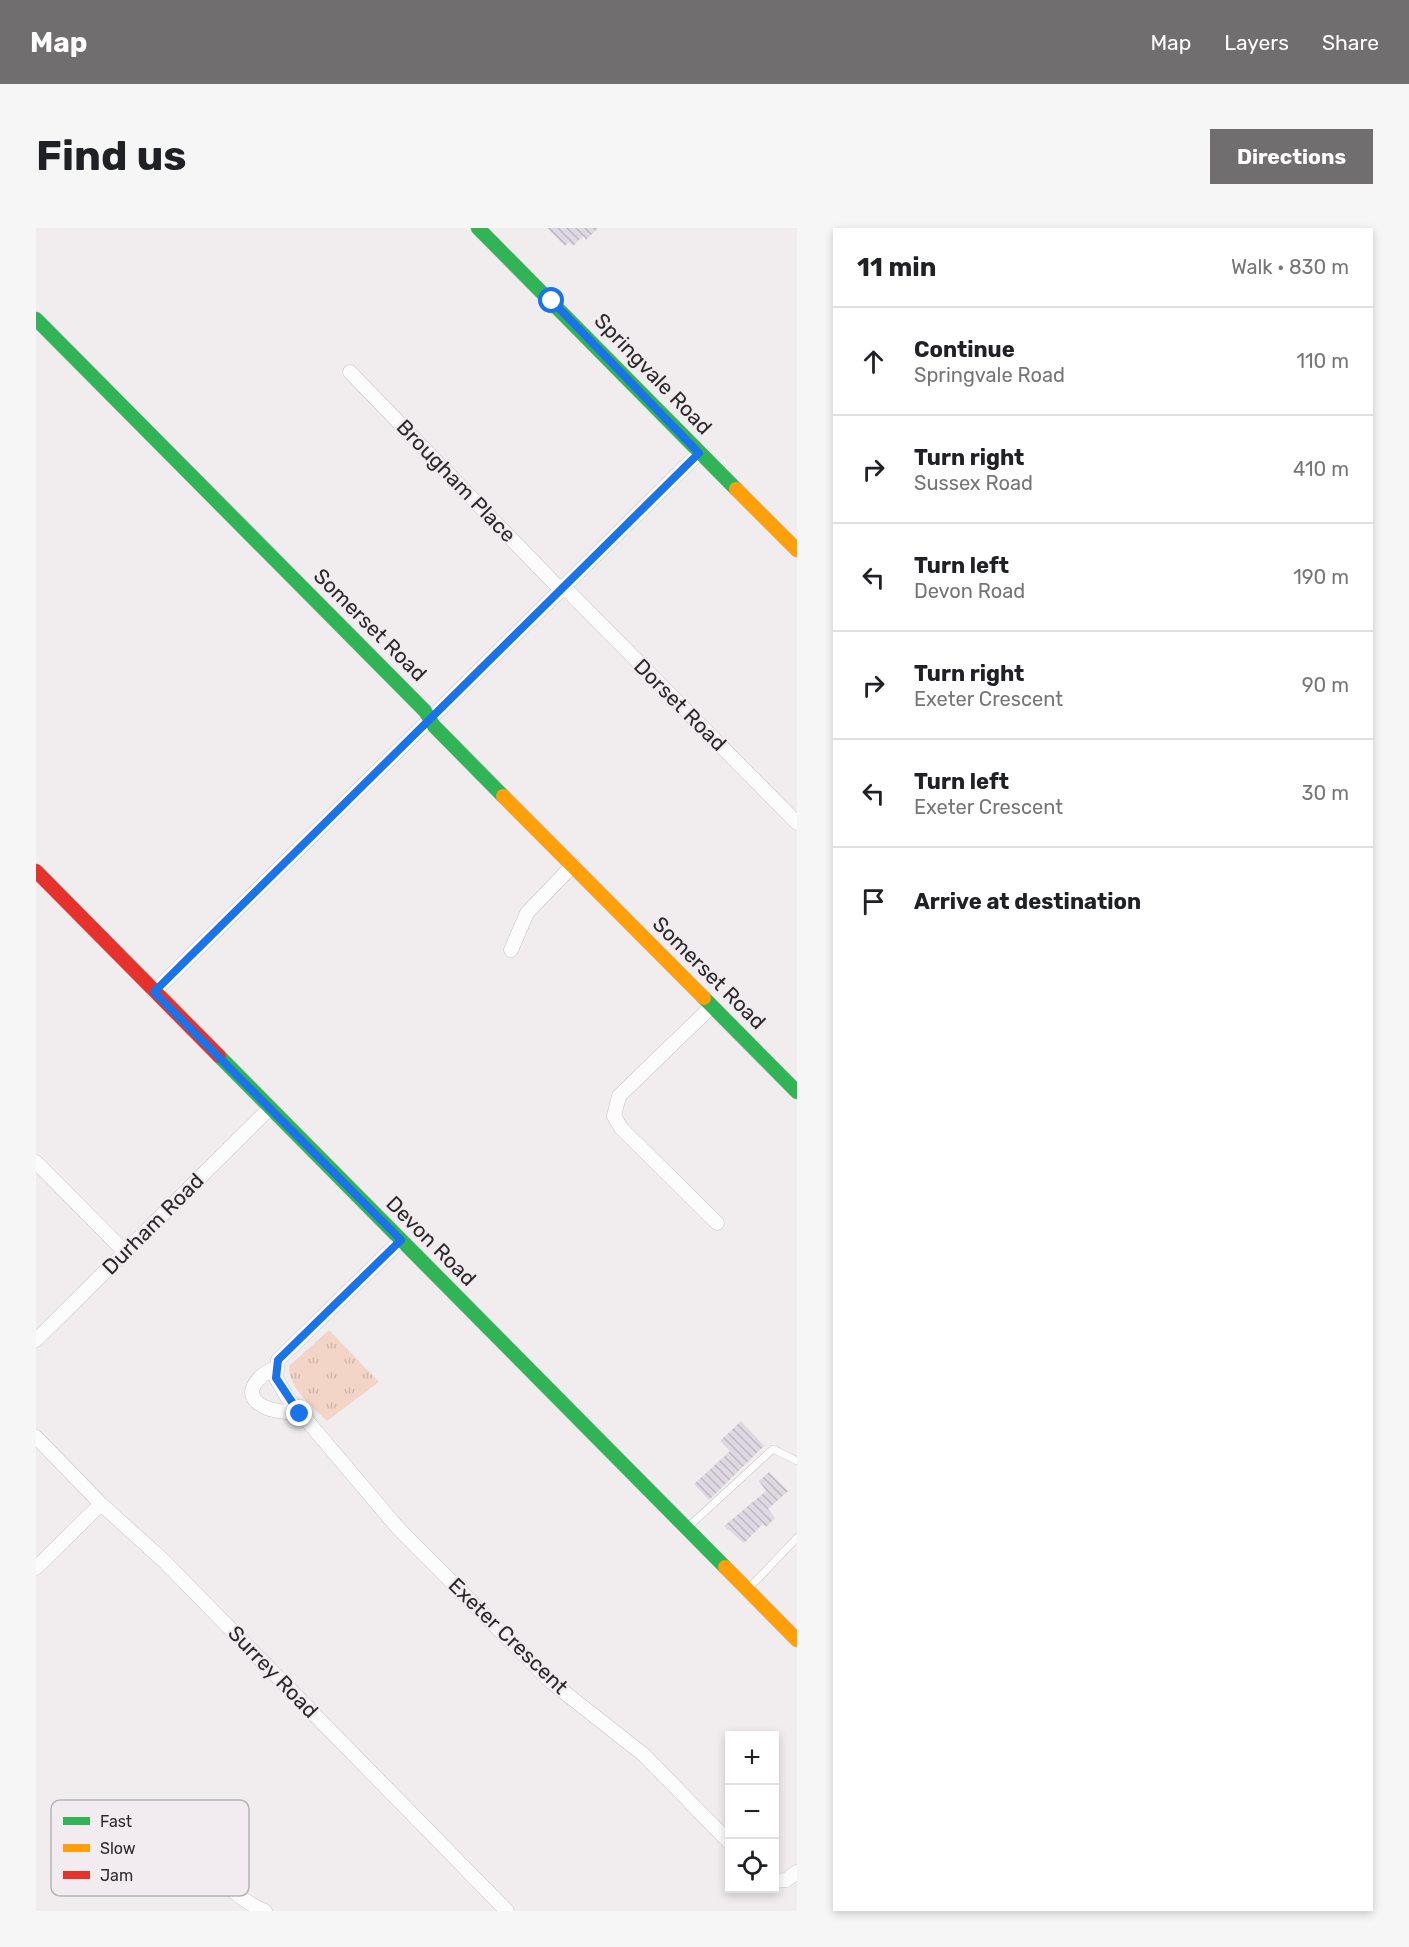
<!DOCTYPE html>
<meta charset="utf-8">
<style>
:root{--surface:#fff;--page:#f6f6f6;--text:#202124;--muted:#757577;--line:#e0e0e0;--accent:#706e6f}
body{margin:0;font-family:Rubik,sans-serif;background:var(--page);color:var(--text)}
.controls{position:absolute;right:18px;bottom:18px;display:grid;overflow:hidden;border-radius:0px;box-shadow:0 3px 9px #0003}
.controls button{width:54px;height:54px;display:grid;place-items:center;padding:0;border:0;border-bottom:2px solid var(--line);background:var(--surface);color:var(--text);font:30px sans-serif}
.stop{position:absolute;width:18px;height:18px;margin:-14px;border:4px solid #1a73e8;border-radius:50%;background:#fff}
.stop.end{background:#1a73e8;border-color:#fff;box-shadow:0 2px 6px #0008}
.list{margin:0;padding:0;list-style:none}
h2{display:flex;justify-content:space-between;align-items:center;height:78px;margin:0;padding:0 24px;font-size:26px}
h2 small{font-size:20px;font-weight:400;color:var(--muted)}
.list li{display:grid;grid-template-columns:39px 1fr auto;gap:18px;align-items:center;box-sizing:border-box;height:108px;padding:0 24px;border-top:2px solid var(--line)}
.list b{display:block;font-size:22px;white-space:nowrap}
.list p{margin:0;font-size:20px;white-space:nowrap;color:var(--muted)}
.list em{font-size:20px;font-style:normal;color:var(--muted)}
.icon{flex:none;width:33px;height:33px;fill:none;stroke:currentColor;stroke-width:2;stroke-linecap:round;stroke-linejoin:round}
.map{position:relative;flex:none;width:761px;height:1683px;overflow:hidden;border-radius:0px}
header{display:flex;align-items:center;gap:36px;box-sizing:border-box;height:84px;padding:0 30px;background:var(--accent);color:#fff}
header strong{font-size:28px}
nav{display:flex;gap:33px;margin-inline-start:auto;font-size:21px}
.intro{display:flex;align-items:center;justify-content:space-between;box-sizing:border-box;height:144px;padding:0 36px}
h1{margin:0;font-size:42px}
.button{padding:15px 27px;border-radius:0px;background:var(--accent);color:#fff;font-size:21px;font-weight:700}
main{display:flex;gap:36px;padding:0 36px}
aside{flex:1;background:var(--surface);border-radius:0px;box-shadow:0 3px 9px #0003}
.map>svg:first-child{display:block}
.grass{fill:url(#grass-tufts)}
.building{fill:url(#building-back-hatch)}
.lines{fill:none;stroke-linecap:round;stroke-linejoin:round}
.lane-casing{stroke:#c8c4c6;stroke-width:8}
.street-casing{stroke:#c8c4c6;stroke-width:15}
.fast-casing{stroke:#c8c4c6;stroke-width:15}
.slow-casing{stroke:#c8c4c6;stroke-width:15}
.jam-casing{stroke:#c8c4c6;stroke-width:15}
.lane{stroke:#fdfcfd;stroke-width:7}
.street{stroke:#fdfcfd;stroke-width:14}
.fast{stroke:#30b455;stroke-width:14}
.slow{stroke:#ff9f0a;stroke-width:14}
.jam{stroke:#e5322d;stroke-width:14}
.route{stroke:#1a73e8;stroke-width:8}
.labels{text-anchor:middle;stroke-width:4.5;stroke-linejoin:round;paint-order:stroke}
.street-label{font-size:21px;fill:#2b292a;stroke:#f2ecf0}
.key{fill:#f2ecf0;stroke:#b6b2b5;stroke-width:1.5}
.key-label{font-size:16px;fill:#2b292a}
</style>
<header>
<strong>Map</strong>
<nav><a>Map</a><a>Layers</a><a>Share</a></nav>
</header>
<div class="intro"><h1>Find us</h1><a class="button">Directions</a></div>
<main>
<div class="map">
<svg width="761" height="1683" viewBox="0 0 761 1683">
<defs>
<pattern id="grass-tufts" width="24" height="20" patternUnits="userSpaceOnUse" patternTransform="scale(1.5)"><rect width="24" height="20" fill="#f3d5c7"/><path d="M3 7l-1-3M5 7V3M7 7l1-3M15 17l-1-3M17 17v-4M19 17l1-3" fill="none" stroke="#d0b7ab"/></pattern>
<pattern id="building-back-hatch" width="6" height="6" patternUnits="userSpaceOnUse" patternTransform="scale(1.5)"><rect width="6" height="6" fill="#ddd8e1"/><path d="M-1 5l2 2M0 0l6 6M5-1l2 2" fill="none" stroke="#beb9c1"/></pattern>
</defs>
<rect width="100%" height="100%" fill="#f1edef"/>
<!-- grass -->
<path class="grass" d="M293 1102 343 1154 291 1193C276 1178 253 1161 253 1138Z"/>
<!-- building -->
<path class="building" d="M511 0H562L550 12 547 8 537 18 533 14 529 18Z
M705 1193 728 1218 673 1272 658 1256 694 1223 684 1213Z
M733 1244 752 1263 732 1281 739 1290 730 1299 727 1296 708 1315 688 1298 730 1263 723 1253Z"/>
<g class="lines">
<!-- lane casing -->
<g class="lane-casing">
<path id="lane" d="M651 1300 737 1221 761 1233
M713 1360 761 1310"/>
</g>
<!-- street casing -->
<g class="street-casing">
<path id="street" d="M314 144 519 356 534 365 761 595
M475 722 491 685 537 637
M118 764 663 225
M676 778 583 868 578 888 585 900 681 995
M0 934 89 1024
M365 1012 242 1132 240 1150 251 1169 362 1300 514 1453 608 1527 694 1615
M0 1112 234 880
M239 1140C221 1148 202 1168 231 1180 241 1184 254 1184 264 1186
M0 1209 65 1276 128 1333 471 1683
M0 1340 65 1276
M137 1597C164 1626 191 1668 229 1683
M738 1653 750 1652 761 1644"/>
</g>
<!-- fast casing -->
<g class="fast-casing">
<path id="fast" d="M442 0 700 261
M0 91 389 483 398 498 467 568
M668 770 761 864
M183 828 689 1339"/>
</g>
<!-- slow casing -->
<g class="slow-casing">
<path id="slow" d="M700 261 761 322
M467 568 668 770
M689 1339 761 1412"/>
</g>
<!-- jam casing -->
<g class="jam-casing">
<path id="jam" d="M0 643 183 828"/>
</g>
<!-- lane -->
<use href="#lane" class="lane"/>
<!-- street -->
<use href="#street" class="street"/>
<!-- fast -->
<use href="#fast" class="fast"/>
<!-- slow -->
<use href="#slow" class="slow"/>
<!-- jam -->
<use href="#jam" class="jam"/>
</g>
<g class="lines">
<!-- route -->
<path class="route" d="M264 1186 240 1150 242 1132 365 1012 118 764 663 225 516 73"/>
</g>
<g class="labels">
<!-- street labels -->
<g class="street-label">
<text transform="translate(617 146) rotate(46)" y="7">Springvale Road</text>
<text transform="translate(420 253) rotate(46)" y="7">Brougham Place</text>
<text transform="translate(334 397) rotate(45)" y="7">Somerset Road</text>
<text transform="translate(644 477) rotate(45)" y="7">Dorset Road</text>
<text transform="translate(673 745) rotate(45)" y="7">Somerset Road</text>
<text transform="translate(117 996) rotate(-45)" y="7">Durham Road</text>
<text transform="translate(395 1013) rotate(45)" y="7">Devon Road</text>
<text transform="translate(472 1408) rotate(44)" y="7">Exeter Crescent</text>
<text transform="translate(237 1444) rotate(46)" y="7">Surrey Road</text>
</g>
</g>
<!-- legend -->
<rect x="15" y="1572" width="198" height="96" rx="9" class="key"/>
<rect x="27" y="1589" width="27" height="8" fill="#30b455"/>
<rect x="27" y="1616" width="27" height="8" fill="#ff9f0a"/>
<rect x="27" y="1643" width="27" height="8" fill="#e5322d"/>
<g class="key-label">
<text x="64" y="1599">Fast</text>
<text x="64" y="1626">Slow</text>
<text x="64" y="1653">Jam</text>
</g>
</svg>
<div class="controls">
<button>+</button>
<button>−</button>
<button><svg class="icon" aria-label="locate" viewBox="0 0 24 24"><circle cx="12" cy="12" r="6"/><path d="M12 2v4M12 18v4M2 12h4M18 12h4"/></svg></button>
</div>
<div class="stop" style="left:516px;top:73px"></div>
<div class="stop end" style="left:264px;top:1186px"></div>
</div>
<aside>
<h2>11 min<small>Walk · 830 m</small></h2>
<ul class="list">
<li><svg class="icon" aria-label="ahead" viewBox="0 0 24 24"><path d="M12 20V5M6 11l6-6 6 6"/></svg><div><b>Continue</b><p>Springvale Road</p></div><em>110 m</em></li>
<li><svg class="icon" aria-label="right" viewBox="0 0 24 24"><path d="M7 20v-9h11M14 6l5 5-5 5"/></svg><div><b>Turn right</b><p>Sussex Road</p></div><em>410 m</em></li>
<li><svg class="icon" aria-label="left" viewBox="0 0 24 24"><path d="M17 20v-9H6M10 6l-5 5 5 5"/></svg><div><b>Turn left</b><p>Devon Road</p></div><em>190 m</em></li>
<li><svg class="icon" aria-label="right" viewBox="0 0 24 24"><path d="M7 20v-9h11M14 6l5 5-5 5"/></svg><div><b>Turn right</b><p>Exeter Crescent</p></div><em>90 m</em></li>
<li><svg class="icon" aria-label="left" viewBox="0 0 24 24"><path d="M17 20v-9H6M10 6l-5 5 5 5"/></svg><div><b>Turn left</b><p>Exeter Crescent</p></div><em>30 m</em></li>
<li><svg class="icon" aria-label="arrive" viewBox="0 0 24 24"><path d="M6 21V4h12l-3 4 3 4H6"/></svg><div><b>Arrive at destination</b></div></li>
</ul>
</aside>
</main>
